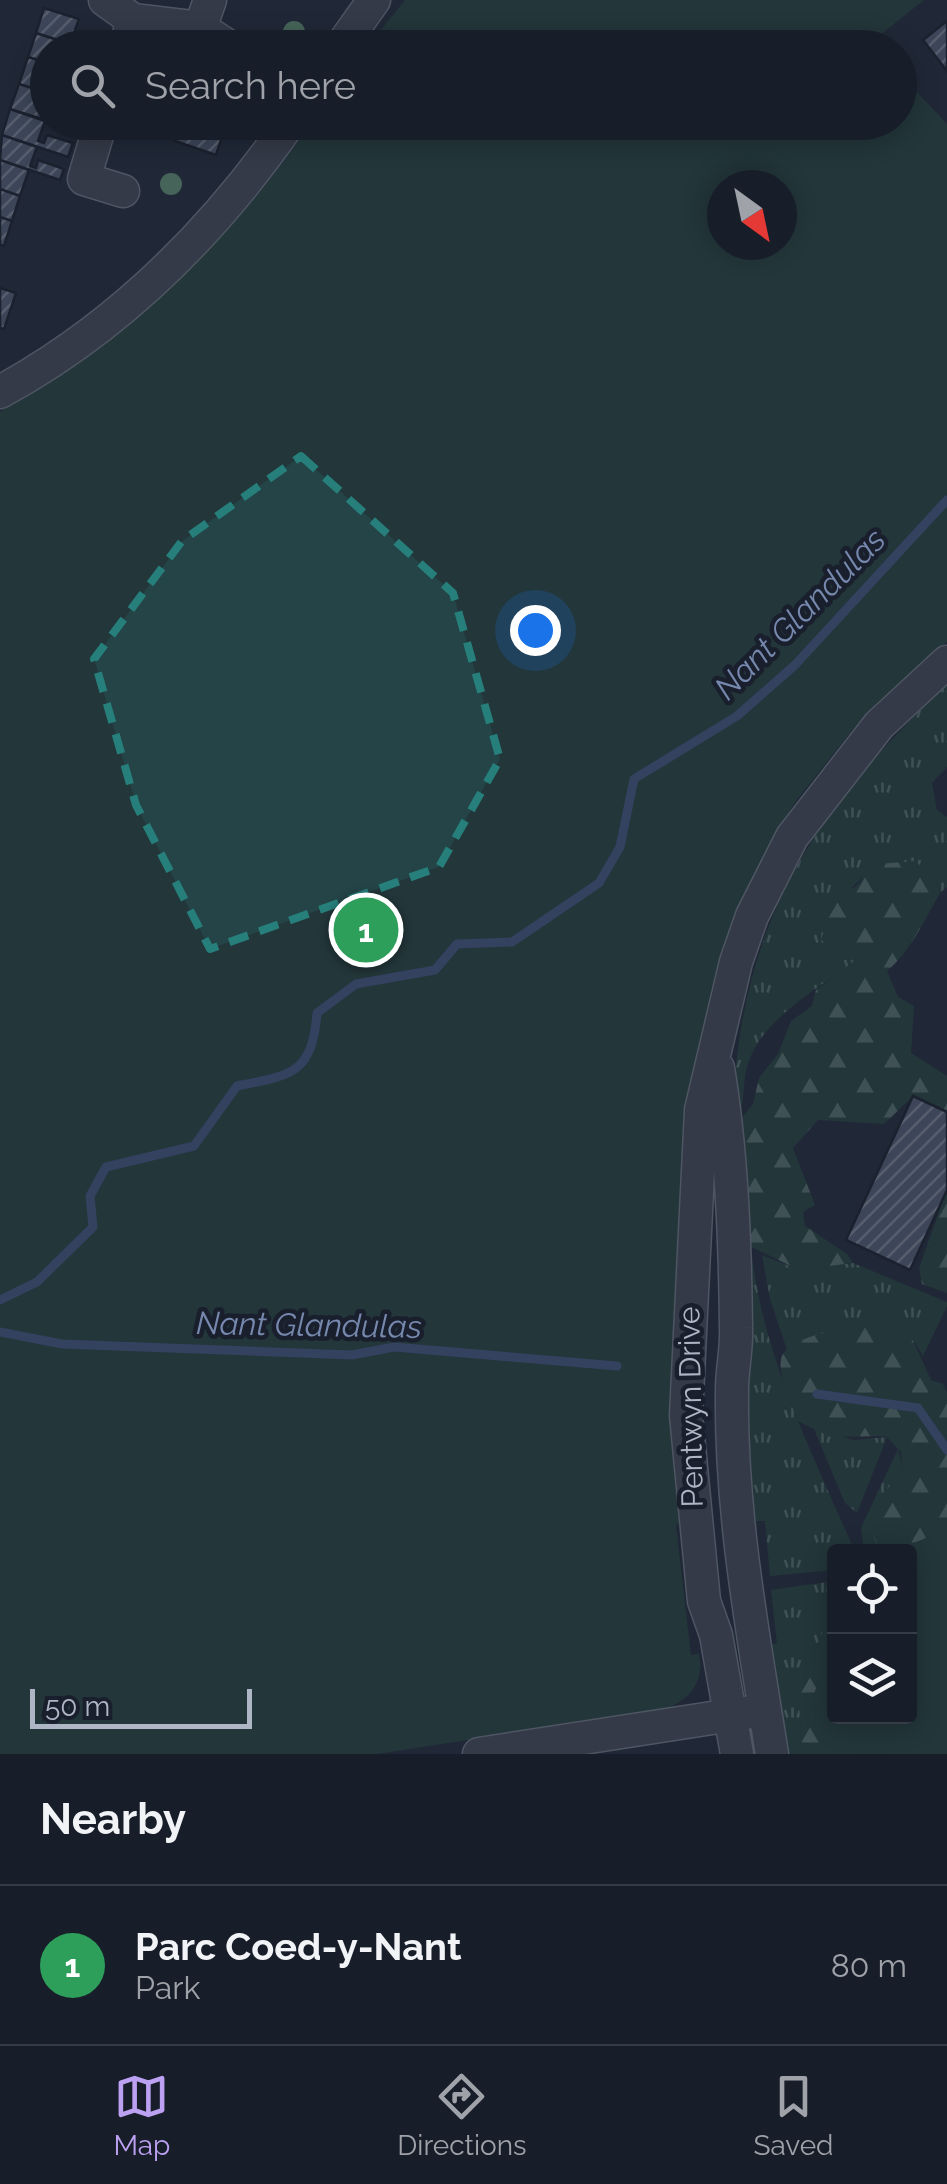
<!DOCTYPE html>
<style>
:root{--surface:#181e29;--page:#252b35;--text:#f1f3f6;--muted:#9fa2a8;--line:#363c46;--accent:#bca0f2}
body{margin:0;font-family:Raleway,sans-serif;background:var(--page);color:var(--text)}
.controls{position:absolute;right:30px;bottom:30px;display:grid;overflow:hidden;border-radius:10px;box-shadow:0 5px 25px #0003}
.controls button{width:90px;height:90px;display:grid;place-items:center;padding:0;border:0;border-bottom:2px solid var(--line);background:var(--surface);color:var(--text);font:50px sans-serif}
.compass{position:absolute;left:707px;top:170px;width:90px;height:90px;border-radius:50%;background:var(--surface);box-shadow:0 5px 25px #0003;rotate:147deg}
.scale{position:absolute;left:30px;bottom:25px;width:222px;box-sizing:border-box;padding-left:10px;border:5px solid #aeb5c5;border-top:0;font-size:28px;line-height:35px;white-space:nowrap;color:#aeb5c5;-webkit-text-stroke:8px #191f2c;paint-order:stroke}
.you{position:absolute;left:535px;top:630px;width:35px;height:35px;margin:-25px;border:8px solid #fff;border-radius:50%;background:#1a73e8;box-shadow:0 0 0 15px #1a73e833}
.badge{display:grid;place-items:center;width:65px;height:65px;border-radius:50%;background:var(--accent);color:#fff;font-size:32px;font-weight:700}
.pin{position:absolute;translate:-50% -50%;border:5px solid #fff;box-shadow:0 2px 10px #0006}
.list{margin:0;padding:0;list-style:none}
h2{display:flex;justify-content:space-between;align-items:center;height:130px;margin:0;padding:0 40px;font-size:42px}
h2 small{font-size:32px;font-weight:400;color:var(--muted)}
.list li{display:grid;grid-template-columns:65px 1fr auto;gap:30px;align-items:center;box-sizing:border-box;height:160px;padding:0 40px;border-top:2px solid var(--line)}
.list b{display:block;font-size:38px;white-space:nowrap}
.list p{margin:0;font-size:32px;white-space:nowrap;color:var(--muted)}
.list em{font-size:32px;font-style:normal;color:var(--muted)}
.icon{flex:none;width:55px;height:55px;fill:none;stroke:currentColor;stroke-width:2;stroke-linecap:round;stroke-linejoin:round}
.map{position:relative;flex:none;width:947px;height:1754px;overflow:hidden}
.search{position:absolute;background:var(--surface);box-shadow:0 5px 25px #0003;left:30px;right:30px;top:30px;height:110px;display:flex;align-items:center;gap:25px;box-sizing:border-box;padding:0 35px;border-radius:55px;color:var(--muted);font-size:38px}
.sheet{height:290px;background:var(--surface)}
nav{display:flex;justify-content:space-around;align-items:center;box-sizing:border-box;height:140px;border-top:2px solid var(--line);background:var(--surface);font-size:28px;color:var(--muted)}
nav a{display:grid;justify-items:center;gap:5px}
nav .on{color:var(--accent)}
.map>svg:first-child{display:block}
.grass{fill:url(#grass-tufts)}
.forest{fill:url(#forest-firs)}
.park{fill:#23363a;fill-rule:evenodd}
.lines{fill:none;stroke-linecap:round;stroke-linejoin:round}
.stream{stroke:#34415f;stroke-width:9}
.building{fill:url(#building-hatch);stroke:#1b212e;stroke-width:2.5}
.minor-casing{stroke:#4e5563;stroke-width:35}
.minor{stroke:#343a48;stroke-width:32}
.tree{fill:#466459}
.marked{fill:#277f7b;fill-opacity:0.2;stroke:#277f7b;stroke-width:8;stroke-dasharray:20 12;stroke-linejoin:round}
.labels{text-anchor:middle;stroke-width:9;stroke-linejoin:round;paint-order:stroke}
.street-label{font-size:30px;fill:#aeb5c5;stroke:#191f2c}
.water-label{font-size:32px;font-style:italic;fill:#7688ad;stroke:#191f2c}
</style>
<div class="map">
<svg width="947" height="1754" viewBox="0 0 947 1754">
<defs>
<pattern id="grass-tufts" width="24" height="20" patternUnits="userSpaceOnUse" patternTransform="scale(2.5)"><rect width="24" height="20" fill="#23363a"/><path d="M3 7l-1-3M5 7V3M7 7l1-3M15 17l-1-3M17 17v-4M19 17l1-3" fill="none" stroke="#405155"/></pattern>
<pattern id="forest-firs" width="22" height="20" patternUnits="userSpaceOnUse" patternTransform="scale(2.5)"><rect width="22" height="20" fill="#23363a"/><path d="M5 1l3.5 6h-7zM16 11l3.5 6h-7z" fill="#405155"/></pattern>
<pattern id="building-hatch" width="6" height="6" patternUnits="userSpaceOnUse" patternTransform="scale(2.5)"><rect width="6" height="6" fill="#3c4658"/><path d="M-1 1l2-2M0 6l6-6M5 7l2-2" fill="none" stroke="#565e6e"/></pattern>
</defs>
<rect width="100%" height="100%" fill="#202837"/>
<!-- grass -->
<path class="grass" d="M947 685V767L932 783 937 810 947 817V887L940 893 936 880 861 879 831 907 825 930 855 961C821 987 768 1015 751 1056 739 1081 749 1108 732 1130 736 934 806 816 947 685Z
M739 1241 751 1247C761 1351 811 1451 852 1545V1551L834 1552V1570L770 1576 765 1521H753Z
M762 1255 799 1270 853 1263 947 1302V1306L923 1356 909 1334C866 1325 826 1324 787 1350L770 1299Z
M814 1429 854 1440 887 1437 857 1513 845 1503Z
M898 1449 903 1468 894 1551H864L861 1528Z
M834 1581V1607L798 1689 803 1754H785L768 1646 777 1643 771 1590Z"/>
<!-- forest -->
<path class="forest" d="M915 861 936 880 940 893C925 919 910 952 887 971L898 997 914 1006 911 1053 947 1076V1111L913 1096 884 1124 818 1120 793 1148 815 1205 803 1212 805 1226 847 1254 853 1263 799 1270 739 1241 732 1130 753 1104 759 1078 778 1054 791 1021 812 1006 816 990 854 961 821 940 831 907 844 892 855 887 878 864Z
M947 1190V1293L922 1284 919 1268Z
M865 1325 910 1334 931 1380 943 1384 947 1393V1717L919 1754H803L798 1689 834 1607V1716H910V1552L894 1551V1545L877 1543 869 1524 876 1504 903 1468 901 1452 886 1436 830 1437 798 1421C792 1404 778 1378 781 1360 784 1336 845 1329 865 1325Z"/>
<!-- park -->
<path class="park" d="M405 0H924L870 43 874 47H367Z
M900 74 947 124V642L854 728 796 801 775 835 723 953 682 1523 676 1525 691 1655 699 1654C705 1683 689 1700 663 1710L377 1754H0V412L165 293 266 185 312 123 900 122ZM722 185H782V245H722Z
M947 1529V1754H826L822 1729H816L813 1696 834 1644V1716H910V1552L895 1551Z"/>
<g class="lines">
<!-- stream -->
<path class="stream" d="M0 1300 37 1282 93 1227 90 1196 106 1167 194 1146 237 1086C292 1075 312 1074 317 1013L356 984 435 970 457 944 512 942 599 883 620 847 634 779 737 716 795 665 947 500
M0 1332 62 1344 352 1355 394 1347 617 1366
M817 1394 918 1408 947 1450"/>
</g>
<!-- building -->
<path class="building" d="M44 8 79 19 73 36 83 39 80 47 36 33Z
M947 21V71L923 40Z
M36 33 70 44 68 48H48V63L28 57Z
M28 57 48 63V93L19 84Z
M19 84 48 93V121L10 109Z
M10 109 45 121 38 141 44 143 47 135 73 143 68 157 2 135Z
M147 122H227L216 155 175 141 177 133Z
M2 135 37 147 30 166 36 168 38 160 64 169 60 180 0 160Z
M0 160 29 170 20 196 0 189Z
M0 189 20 196 12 221 0 217Z
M0 217 12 221 4 246 0 245Z
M0 288 16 293 4 329 0 328Z
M913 1096 947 1112V1190L910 1270 846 1240Z"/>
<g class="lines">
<!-- minor casing -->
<g class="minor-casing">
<path id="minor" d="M105 0 133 20
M200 28 231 48
M125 48 133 20 200 28 210 0
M340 48 374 0
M101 122 84 179 123 191
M0 392C119 327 213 233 290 122
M718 1068C732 1153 735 1242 736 1328 737 1348 732 1369 732 1389 730 1511 753 1634 772 1754
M479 1754 751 1712
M737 1754 716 1635 704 1601 686 1415 701 1110 736 962 752 916 792 837 879 725 947 662"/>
</g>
<!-- minor -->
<use href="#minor" class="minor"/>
</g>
<!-- trees -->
<g class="tree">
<circle cx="294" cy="32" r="11"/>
<circle cx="171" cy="184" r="11"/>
</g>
<!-- marked area -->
<path class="marked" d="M301 456 453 593 500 759 439 867 210 949 136 805 94 659 182 541Z"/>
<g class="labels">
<!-- street labels -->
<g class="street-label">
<text transform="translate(691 1407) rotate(-91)" y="10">Pentwyn Drive</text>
</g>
<!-- water labels -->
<g class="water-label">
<text transform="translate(800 614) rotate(-45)" y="11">Nant Glandulas</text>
<text transform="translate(309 1325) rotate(1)" y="11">Nant Glandulas</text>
</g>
</g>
</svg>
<div class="controls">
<button><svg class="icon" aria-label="locate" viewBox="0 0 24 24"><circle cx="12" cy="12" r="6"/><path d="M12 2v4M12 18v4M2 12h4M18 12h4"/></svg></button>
<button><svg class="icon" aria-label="layers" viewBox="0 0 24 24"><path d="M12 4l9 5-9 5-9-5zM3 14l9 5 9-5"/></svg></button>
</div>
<svg class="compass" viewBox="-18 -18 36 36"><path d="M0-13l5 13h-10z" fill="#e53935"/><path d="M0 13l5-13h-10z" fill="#9fa2a8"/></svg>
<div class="scale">50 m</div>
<div class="you"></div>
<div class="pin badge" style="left:366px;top:930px;background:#2e9e5b">1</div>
<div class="search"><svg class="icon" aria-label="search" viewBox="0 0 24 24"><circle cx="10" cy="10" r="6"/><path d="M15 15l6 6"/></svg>Search here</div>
</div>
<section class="sheet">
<h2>Nearby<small></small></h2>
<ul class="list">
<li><span class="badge" style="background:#2e9e5b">1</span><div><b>Parc Coed-y-Nant</b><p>Park</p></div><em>80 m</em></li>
</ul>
</section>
<nav>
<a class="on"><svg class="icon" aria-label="map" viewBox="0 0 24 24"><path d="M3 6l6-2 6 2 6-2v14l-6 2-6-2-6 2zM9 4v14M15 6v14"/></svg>Map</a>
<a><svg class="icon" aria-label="directions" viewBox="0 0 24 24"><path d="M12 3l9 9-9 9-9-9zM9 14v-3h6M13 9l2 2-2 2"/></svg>Directions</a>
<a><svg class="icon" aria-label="saved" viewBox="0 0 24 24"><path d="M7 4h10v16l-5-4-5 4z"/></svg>Saved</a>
</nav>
